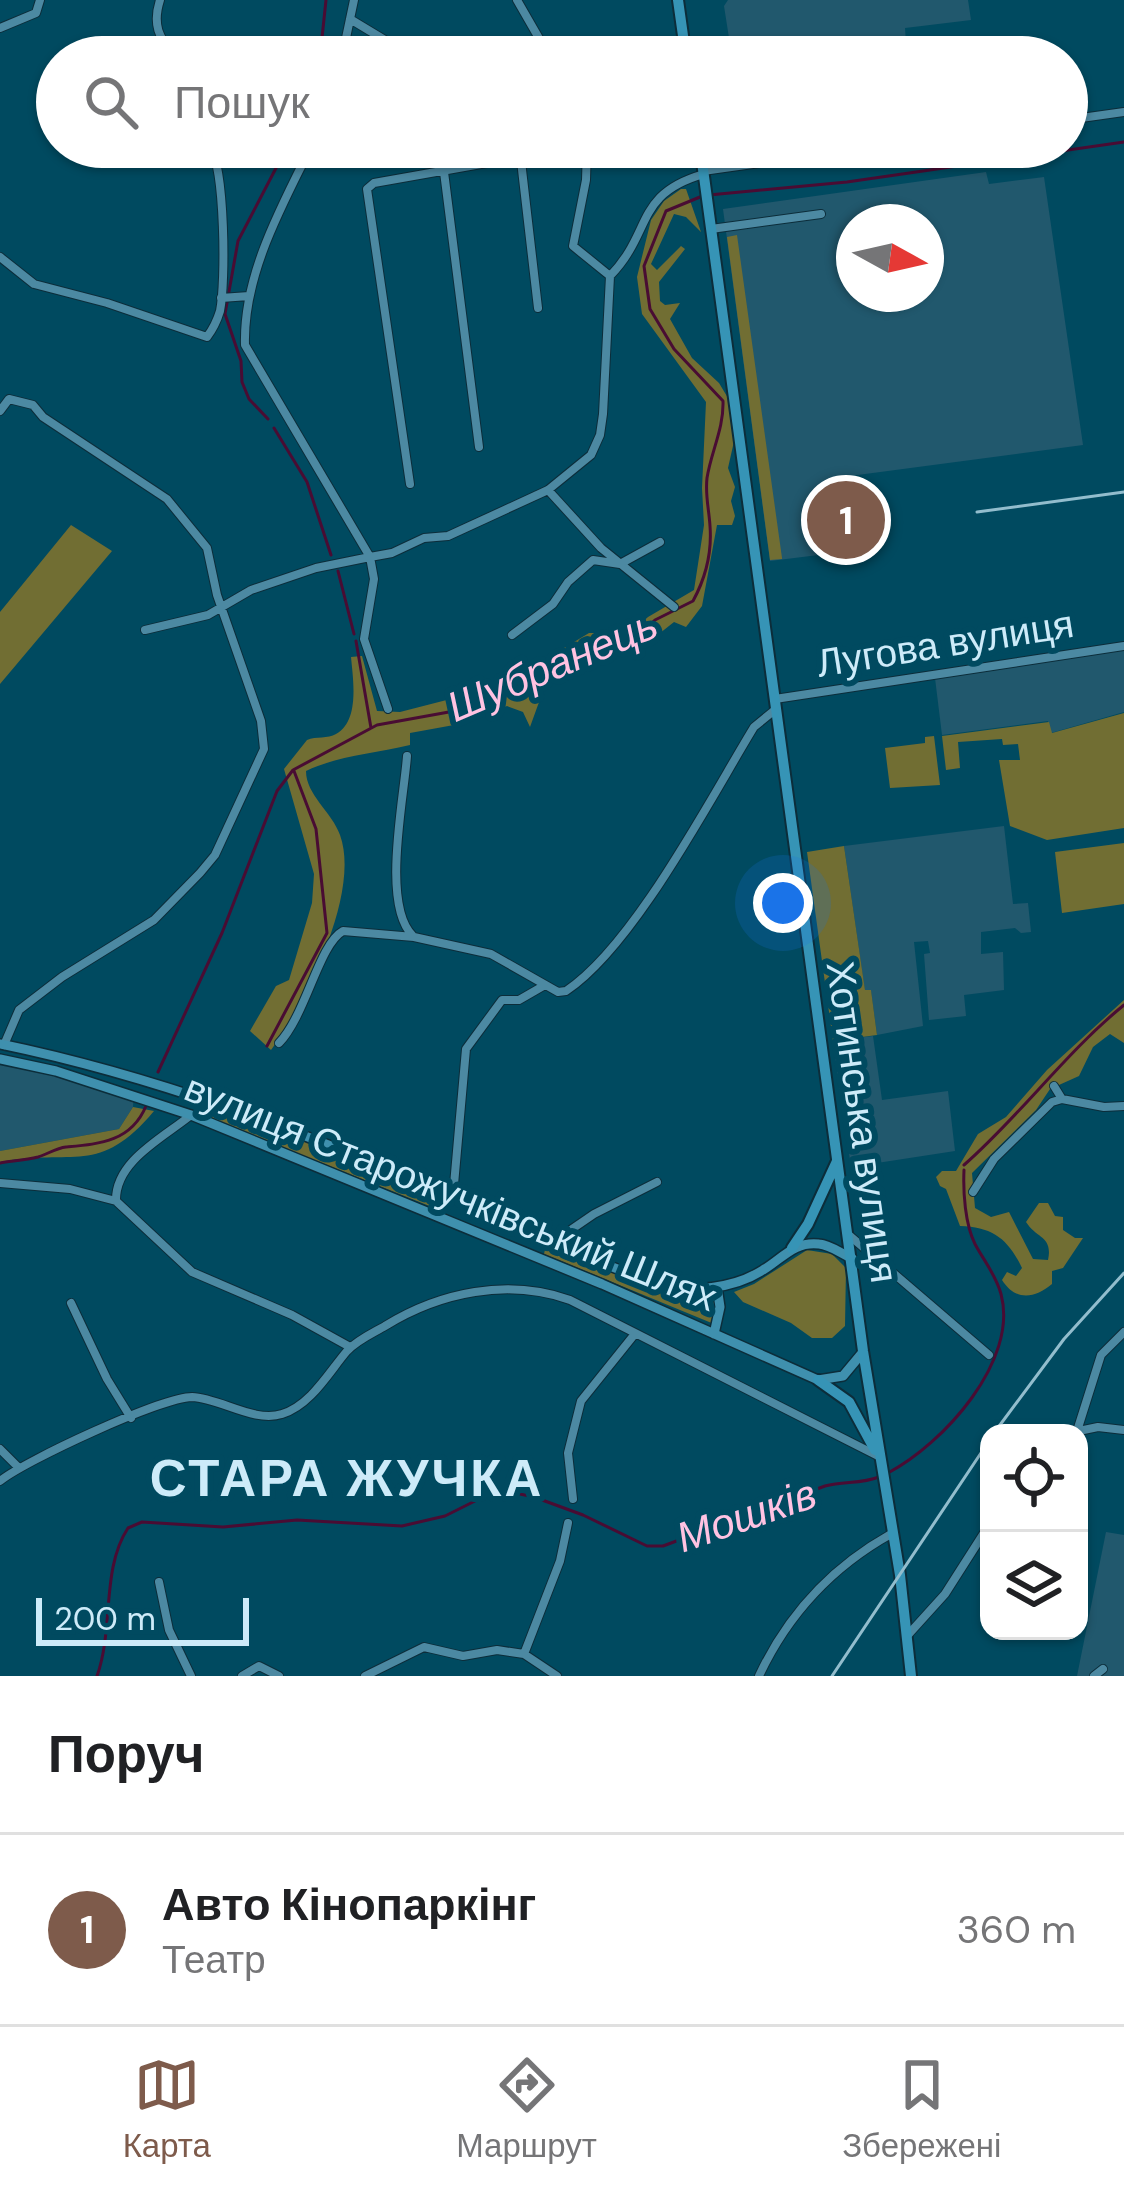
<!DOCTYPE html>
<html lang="uk">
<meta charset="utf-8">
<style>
:root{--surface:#fff;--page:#f6f6f6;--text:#202124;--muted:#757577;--line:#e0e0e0;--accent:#7e5b4b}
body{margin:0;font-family:"DM Sans",sans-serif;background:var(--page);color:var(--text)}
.controls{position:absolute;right:36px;bottom:36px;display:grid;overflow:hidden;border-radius:24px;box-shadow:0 3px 9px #0004}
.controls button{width:108px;height:108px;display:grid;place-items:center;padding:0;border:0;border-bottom:3px solid var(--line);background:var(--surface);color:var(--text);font:60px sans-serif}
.compass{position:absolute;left:836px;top:204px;width:108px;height:108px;border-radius:50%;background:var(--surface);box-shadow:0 3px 9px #0004;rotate:98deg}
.scale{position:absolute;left:36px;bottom:30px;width:213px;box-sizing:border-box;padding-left:12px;border:6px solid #cdebf9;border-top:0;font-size:33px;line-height:42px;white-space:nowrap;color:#cdebf9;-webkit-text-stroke:9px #004a60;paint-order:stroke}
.you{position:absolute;left:783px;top:903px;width:42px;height:42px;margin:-30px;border:9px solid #fff;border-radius:50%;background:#1a73e8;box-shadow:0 0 0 18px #1a73e833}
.badge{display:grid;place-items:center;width:78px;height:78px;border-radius:50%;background:var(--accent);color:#fff;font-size:39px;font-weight:700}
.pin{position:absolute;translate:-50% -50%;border:6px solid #fff;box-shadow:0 3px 12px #0006}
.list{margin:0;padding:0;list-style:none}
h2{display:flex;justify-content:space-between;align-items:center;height:156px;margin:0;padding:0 48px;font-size:51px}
h2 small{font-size:39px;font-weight:400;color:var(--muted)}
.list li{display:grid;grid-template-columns:78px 1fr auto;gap:36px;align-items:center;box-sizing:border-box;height:192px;padding:0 48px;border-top:3px solid var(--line)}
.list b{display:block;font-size:45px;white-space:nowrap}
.list p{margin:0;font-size:39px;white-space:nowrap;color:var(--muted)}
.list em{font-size:39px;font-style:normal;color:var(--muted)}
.icon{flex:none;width:66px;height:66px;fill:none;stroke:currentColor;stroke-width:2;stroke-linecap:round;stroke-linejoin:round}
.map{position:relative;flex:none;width:1124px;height:1676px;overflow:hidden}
.search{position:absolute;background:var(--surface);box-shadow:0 3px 9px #0004;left:36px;right:36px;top:36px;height:132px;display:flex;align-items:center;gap:30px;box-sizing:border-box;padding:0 42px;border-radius:66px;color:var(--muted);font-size:45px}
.sheet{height:348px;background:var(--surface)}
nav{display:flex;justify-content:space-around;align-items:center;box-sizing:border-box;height:168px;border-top:3px solid var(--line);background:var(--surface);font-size:33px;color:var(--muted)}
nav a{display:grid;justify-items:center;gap:6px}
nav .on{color:var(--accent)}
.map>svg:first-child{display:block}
.built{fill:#21586d;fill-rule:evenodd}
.green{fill:#716e33}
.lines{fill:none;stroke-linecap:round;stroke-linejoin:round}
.stream{stroke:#490c33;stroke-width:3}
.minor-casing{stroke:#0c2d3a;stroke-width:10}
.major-casing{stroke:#0c2d3a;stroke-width:12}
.highway-casing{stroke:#0c2d3a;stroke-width:14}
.minor{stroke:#4c89a2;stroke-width:8}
.major{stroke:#3f90ae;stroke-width:9}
.highway{stroke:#3694b6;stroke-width:10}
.rail{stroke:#92bdcd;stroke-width:3}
.labels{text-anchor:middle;stroke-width:12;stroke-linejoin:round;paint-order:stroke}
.street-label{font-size:39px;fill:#cdebf9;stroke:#004a60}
.water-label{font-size:42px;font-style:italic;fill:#ffc3e2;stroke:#004a60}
.district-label{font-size:51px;font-weight:bold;letter-spacing:3px;fill:#cdebf9;stroke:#004a60}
</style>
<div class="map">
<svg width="1124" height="1676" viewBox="0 0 1124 1676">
<rect width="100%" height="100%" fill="#004a60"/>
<!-- built -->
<path class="built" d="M728 0H968L971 20 905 28 907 57H732L724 6Z
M986 172 989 184 1044 177 1083 445 850 476 859 550 770 561 723 209ZM854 222H926V294H854Z
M1124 650V712L1051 733 1048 721 942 735 935 678Z
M1004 826 1013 904 1028 903 1031 932 1021 933 1015 928 981 932V954L1003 952 1004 990 964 995 966 1016 929 1020 924 954 930 953 928 941 914 942 923 1026 877 1035 871 991H865L844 846Z
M873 1036 882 1100 948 1091 955 1151 851 1167 833 1041Z
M0 1056 134 1092 133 1107 119 1129 0 1151Z
M1106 1532 1124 1535V1676H1077Z"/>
<!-- green -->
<path class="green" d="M681 189H686L701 232 686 217 674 214 651 264 657 270 681 246 685 249 659 282 660 301 665 305 680 303 670 319 692 358 719 383 728 398 735 437 728 468 735 487 731 501 735 516 732 525H717L702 606 686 627 674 622 645 645 598 650 579 657 547 680 530 727 523 712 507 706 465 723 410 733V745C373 754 340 755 306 771 306 795 332 812 340 835 361 893 305 1003 271 1050L250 1031 276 986 289 980 312 903 314 874 284 769 307 740C316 736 328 739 336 734 360 721 353 679 351 657L362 656 377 711 400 712 501 686 589 633H630L648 617 694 590 704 525 702 488 706 402 642 314 637 277 651 220 664 201Z
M737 235 782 558V559L770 560 727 237Z
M71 525 112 551 0 684V612Z
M1124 713V828L1047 840 1010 826 999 760H1020L1018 744 1003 745 1002 739 958 742 960 768 946 770 942 736 1049 722 1052 733Z
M934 736 940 785 890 788 885 748 925 743V737Z
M1124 843V904L1062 913 1055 852Z
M844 846 865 990H871L877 1035 833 1041 807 852Z
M1124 1000V1043L1110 1034 1093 1047 1079 1076 1050 1089 1036 1110 972 1173 975 1208 991 1217 1009 1212 1033 1259 1048 1260C1053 1236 1037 1239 1026 1222L1039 1203H1048L1055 1216 1063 1217V1230L1075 1238H1083L1063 1268 1052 1271V1284C1035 1298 1016 1302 1002 1280L1007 1272 1016 1276 1022 1268C1008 1239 993 1227 960 1226L946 1189 940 1186 936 1177 942 1171H956L978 1134 1006 1117 1047 1070Z
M202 1103 255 1118 447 1197V1205L442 1211 202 1115Z
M133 1107 154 1111C99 1177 73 1148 0 1162V1151L119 1129Z
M552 1242 612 1268 710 1291 715 1300 714 1324 544 1254 546 1245Z
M807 1250 832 1254 846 1268 845 1326 832 1338H812L791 1323 743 1302 734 1292 754 1284Z"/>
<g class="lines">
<!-- stream -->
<path class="stream" d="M320 57 326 0
M709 195 847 182 1124 142
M268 419 249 399 242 382 241 361 225 314 238 241 287 147
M274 428 307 482 331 555
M338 571 354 634
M356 641 371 728
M267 1046 327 933 316 829 294 771
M158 1072 222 933 277 791 293 770 377 725 460 710 479 698 511 690 589 642 638 636 655 620 693 601C705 579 712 552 710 526 709 509 705 496 707 478 711 452 724 428 723 401L674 349 650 309 644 266 666 211 700 197
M0 1163C12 1161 26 1160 38 1157 48 1154 56 1148 66 1147 99 1144 131 1142 146 1106
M964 1165C1021 1115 1065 1053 1124 1005
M888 1473C943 1444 1019 1361 1001 1294 996 1275 984 1261 975 1244 965 1224 963 1192 964 1170
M97 1676C114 1629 101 1569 128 1528L142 1522 223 1527 297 1520 402 1526 445 1516 495 1491H506L534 1497 583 1515 647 1546H663L825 1486C844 1481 861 1484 879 1477"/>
<!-- minor casing -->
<g class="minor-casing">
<path id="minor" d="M160 0C152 25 159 37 174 57
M517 0 540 40 545 57
M350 19 413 57
M0 28 36 13 40 0
M342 57 354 0
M1067 120 1124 112
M521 161 538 308
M703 171 872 147
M444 172 479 447
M711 229 821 214
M0 257 34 284 107 303 207 337C213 329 217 321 220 311 226 282 225 169 210 147
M610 276C653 232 634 194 704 174
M221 298 249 296
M0 411 9 399 33 405 43 417 167 499 207 548 217 595 261 721 264 749 215 855 200 873 154 920 62 977 19 1010 4 1045
M410 484 367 189 374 183 577 147
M548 490 601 548 674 607
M145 630 208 615 251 590 316 568 370 557 245 345C243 276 281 207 311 147
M512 635 553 604 568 582 593 560 620 564 660 542
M775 699 1124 646
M388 709 364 639 374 579 370 557 392 553 424 538 448 536 548 490 591 455 600 435 603 414 610 276 573 246 586 180 587 147
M407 756C404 799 381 905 413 936
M279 1043C306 1015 319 944 343 931L414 937 491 954 558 992 566 991C634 946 710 799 754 727L776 709
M1054 1086 1062 1099 1104 1107 1124 1106
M0 1183 70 1189 116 1201C115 1161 163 1138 191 1115
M973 1192 994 1159 1052 1102 1062 1099
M453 1196 466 1049 502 1000H519L545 985
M116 1201 192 1272 292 1315 350 1347
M850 1236 989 1355
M556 1240 594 1214 657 1182
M71 1303 107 1379 131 1418
M1077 1431 1101 1355 1124 1332
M1074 1432 1098 1427 1124 1430
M0 1449 18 1467
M0 1481C24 1461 162 1397 192 1397 220 1398 254 1423 282 1414 311 1405 329 1372 347 1351 357 1340 373 1333 385 1326 440 1292 508 1278 570 1300L878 1456
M573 1499 568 1453 581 1401 634 1335
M159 1582 169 1630 191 1676
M907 1636 945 1594 989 1525
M524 1654 557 1676
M242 1676 259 1666 279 1676
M365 1676 424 1647 463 1656 497 1650 524 1654 560 1561 568 1523
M759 1676C788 1614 832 1567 891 1534
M1094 1676 1103 1669"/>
</g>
<!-- major casing -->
<g class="major-casing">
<path id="major" d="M0 1044C155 1076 303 1132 448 1194 514 1222 591 1263 658 1283 692 1293 733 1289 763 1270 782 1259 794 1241 819 1244 831 1245 841 1254 852 1258
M0 1059 56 1071 191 1115 602 1284 818 1380 843 1376 863 1352
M714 1334 720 1307 717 1287"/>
</g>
<!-- highway casing -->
<g class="highway-casing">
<path id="highway" d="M678 0 686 57
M700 147 863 1351 900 1575 911 1676
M792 1248 808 1224 837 1161
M818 1380 849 1402 875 1450"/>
</g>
<!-- minor -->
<use href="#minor" class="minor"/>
<!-- major -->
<use href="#major" class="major"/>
<!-- highway -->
<use href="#highway" class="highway"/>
<!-- rail -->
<path class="rail" d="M977 512 1124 492
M994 1433 1064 1339 1124 1273
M832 1676 989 1441"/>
</g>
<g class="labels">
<!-- street labels -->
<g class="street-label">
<text transform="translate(945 643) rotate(-9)" y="14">Лугова вулиця</text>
<text transform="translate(863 1122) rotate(82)" y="14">Хотинська вулиця</text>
<text transform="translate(451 1192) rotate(22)" y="14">вулиця Старожучківський Шлях</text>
</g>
<!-- water labels -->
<g class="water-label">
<text transform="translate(552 665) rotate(-23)" y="15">Шубранець</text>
<text transform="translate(746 1515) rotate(-19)" y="15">Мошків</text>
</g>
<!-- district labels -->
<g class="district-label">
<text x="347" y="1496">СТАРА ЖУЧКА</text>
</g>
</g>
</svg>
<div class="controls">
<button><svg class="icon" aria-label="locate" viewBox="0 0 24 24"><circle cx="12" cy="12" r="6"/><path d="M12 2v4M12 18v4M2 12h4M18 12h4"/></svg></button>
<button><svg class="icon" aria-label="layers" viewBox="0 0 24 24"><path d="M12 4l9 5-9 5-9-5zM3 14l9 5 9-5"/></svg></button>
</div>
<svg class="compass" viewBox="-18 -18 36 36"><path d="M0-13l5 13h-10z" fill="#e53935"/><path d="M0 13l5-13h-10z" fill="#757577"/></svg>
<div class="scale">200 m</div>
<div class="you"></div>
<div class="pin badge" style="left:846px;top:520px">1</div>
<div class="search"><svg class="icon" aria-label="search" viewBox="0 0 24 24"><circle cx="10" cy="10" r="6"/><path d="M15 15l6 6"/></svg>Пошук</div>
</div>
<section class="sheet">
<h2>Поруч<small></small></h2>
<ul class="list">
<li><span class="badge">1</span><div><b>Авто Кінопаркінг</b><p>Театр</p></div><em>360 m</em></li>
</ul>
</section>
<nav>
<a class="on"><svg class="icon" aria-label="map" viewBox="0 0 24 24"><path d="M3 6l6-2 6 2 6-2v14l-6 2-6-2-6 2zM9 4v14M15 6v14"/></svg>Карта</a>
<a><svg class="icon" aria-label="directions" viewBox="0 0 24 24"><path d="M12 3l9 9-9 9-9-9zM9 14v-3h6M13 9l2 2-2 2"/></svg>Маршрут</a>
<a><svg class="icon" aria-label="saved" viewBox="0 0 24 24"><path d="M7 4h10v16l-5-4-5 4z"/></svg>Збережені</a>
</nav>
